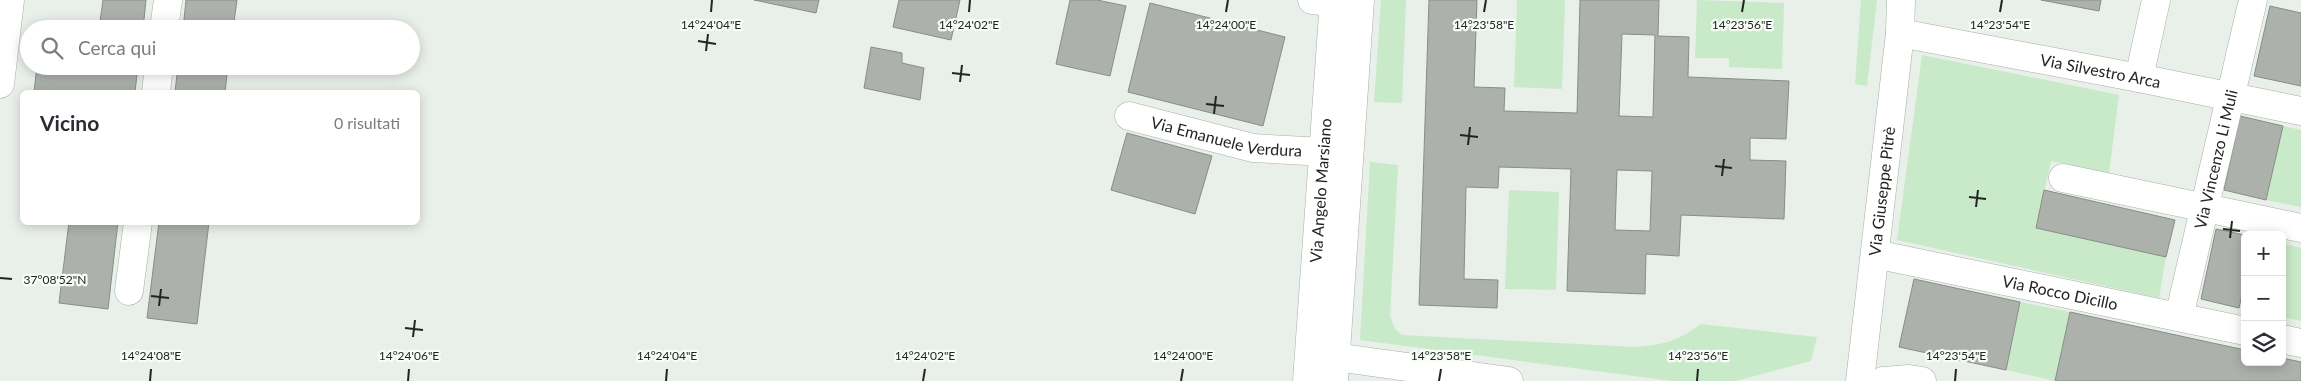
<!DOCTYPE html>
<html lang="it">
<meta charset="utf-8">
<style>
:root{--surface:#fff;--page:#f7f7f7;--text:#2b2b33;--muted:#7c7c81;--line:#e1e1e2}
body{margin:0;font-family:Lato,sans-serif;background:var(--page);color:var(--text)}
.controls{position:absolute;right:15px;bottom:15px;display:grid;overflow:hidden;border-radius:8px;box-shadow:0 2px 12px #0003}
.controls button{width:45px;height:45px;display:grid;place-items:center;padding:0;border:0;border-bottom:1px solid var(--line);background:var(--surface);color:var(--text);font:25px sans-serif}
.list{margin:0;padding:0;list-style:none}
h2{display:flex;justify-content:space-between;align-items:center;height:65px;margin:0;padding:0 20px;font-size:21px}
h2 small{font-size:16px;font-weight:400;color:var(--muted)}
.icon{flex:none;width:28px;height:28px;fill:none;stroke:currentColor;stroke-width:2;stroke-linecap:round;stroke-linejoin:round}
.map{position:relative;flex:none;width:2301px;height:381px;overflow:hidden}
.search{position:absolute;background:var(--surface);box-shadow:0 2px 12px #0003;left:20px;top:20px;width:400px;height:55px;display:flex;align-items:center;gap:12px;box-sizing:border-box;padding:0 18px;border-radius:28px;color:var(--muted);font-size:19px}
.panel{position:absolute;background:var(--surface);box-shadow:0 2px 12px #0003;left:20px;top:90px;width:400px;height:135px;border-radius:8px}
.map>svg:first-child{display:block}
.green{fill:#c9eac9}
.building{fill:#acb1ac;stroke:#888d88;fill-rule:evenodd}
.lines{fill:none;stroke-linecap:round;stroke-linejoin:round}
.minor-casing{stroke:#a9aea9;stroke-width:29}
.minor{stroke:#fff;stroke-width:28}
.ticks{fill:none;stroke:#222422;stroke-width:2}
.labels{text-anchor:middle;stroke-width:4.5;stroke-linejoin:round;paint-order:stroke}
.street-label{font-size:16px;fill:#222422;stroke:#f6fcf6}
.ticks-label{font-size:12px;text-anchor:middle;fill:#222422;stroke:#f6fcf6;stroke-width:4.5;stroke-linejoin:round;paint-order:stroke}
</style>
<div class="map">
<svg width="2301" height="381" viewBox="0 0 2301 381">
<rect width="100%" height="100%" fill="#e9efe9"/>
<!-- green -->
<path class="green" d="M1381 0H1406L1402 103 1374 102Z
M1517 0H1565L1562 89 1514 87Z
M1697 0 1784 3 1782 69 1729 67V58H1695Z
M1861 0H1877L1867 86 1855 84Z
M1922 55 2119 95 2109 173 2051 161 2036 228 2166 257 2159 298 1897 240Z
M2283 126 2301 130V207L2266 200Z
M1370 162 1398 165 1390 316 1395 329 1402 335 1635 347C1665 344 1676 342 1701 324L1817 337 1811 361 1736 381H1672L1360 340Z
M1509 190 1559 192 1556 290 1505 289Z
M2282 244 2301 248V321L2282 317Z
M2020 302 2070 312 2055 381 2006 370Z"/>
<!-- building -->
<path class="building" d="M103 0H146L143 29H99Z
M186 0H237L233 29H183Z
M754 0H819L816 13Z
M899 0H960L951 40 893 27Z
M1070 0H1097L1126 6 1110 76 1056 64Z
M1429 0H1477L1474 87 1505 88 1504 111 1577 113 1580 0H1659L1658 36 1689 37 1688 77 1789 81 1786 139 1750 138V160L1786 161 1784 219 1681 215 1679 256 1646 254 1645 294 1567 291 1571 169 1499 167 1498 188 1466 187 1464 279 1498 280 1497 308 1419 305ZM1622 34 1655 35 1653 117 1619 116ZM1617 170 1652 171 1650 231 1615 230Z
M2041 0H2101L2099 11Z
M1150 3 1285 37 1263 126 1128 92Z
M2270 6 2301 13V86L2254 76Z
M871 47 902 53V63L924 68 920 100 864 88Z
M37 66H138L135 92H34Z
M178 66H228L225 92H175Z
M2240 116 2283 126 2266 200 2224 190Z
M1127 133 1212 156 1195 214 1111 190Z
M2044 190 2175 220 2166 257 2036 228Z
M69 222H118L108 309 59 303Z
M159 222H209L197 324 147 318Z
M2216 229 2245 235V282L2239 308 2201 299Z
M1914 279 2020 302 2006 370 1899 347Z
M2070 312 2245 350V362H2282V358L2301 362V381H2055Z"/>
<g class="lines">
<!-- minor casing -->
<g class="minor-casing">
<g id="minor">
<path d="M1312 0 1334 3"/>
<path d="M164 29 168 0"/>
<path id="s1" d="M1900 33 2139 78 2301 111"/>
<path d="M2139 78 2156 0"/>
<path d="M0 84 10 0"/>
<path d="M156 92 159 66"/>
<path id="s2" d="M1129 116 1253 148 1324 152"/>
<path d="M2063 178 2301 228"/>
<path id="s3" d="M1875 254 2245 331"/>
<path d="M129 291 138 222"/>
<path id="s4" d="M2179 317 2253 0"/>
<path d="M2282 339 2301 343"/>
<path d="M1335 357 1509 381"/>
<path id="s5" d="M1307 381 1334 0"/>
<path d="M1334 381 1360 0"/>
<path id="s6" d="M1860 381 1900 33 1901 0"/>
<path d="M1883 381 1909 379 1922 381"/>
</g>
</g>
<!-- minor -->
<use href="#minor" class="minor"/>
</g>
<!-- ticks -->
<path class="ticks" d="M711 12 712 0M969 12 970 0M1226 12 1228 0M1484 12 1486 0M1742 12 1744 0M2000 12 2002 0M698 41 716 44M706 51 708 34M952 73 970 75M960 82 962 65M1206 104 1224 106M1214 114 1216 96M1460 135 1478 137M1468 145 1470 127M1715 166 1732 168M1722 176 1724 159M1969 197 1986 199M1976 207 1978 190M2223 229 2240 231M2230 238 2232 221M0 278 12 279M151 296 169 298M159 306 161 289M405 328 423 330M413 337 415 320M150 381 151 369M408 381 409 369M666 381 667 369M923 381 925 369M1181 381 1183 369M1439 381 1441 369M1697 381 1698 369M1955 381 1956 369"/>
<g class="labels">
<!-- street labels -->
<g class="street-label">
<text dy="6" stroke="none"><textPath href="#s1" startOffset="204">Via Silvestro Arca</textPath></text>
<text dy="6" stroke="none"><textPath href="#s2" startOffset="100">Via Emanuele Verdura</textPath></text>
<text dy="6" stroke="none"><textPath href="#s4" startOffset="162">Via Vincenzo Li Muli</textPath></text>
<text dy="6" stroke="none"><textPath href="#s5" startOffset="191">Via Angelo Marsiano</textPath></text>
<text dy="6" stroke="none"><textPath href="#s6" startOffset="191">Via Giuseppe Pitrè</textPath></text>
<text dy="6" stroke="none"><textPath href="#s3" startOffset="189">Via Rocco Dicillo</textPath></text>
</g>
</g>
<g class="ticks-label">
<text x="711" y="29">14°24'04"E</text>
<text x="969" y="29">14°24'02"E</text>
<text x="1226" y="29">14°24'00"E</text>
<text x="1484" y="29">14°23'58"E</text>
<text x="1742" y="29">14°23'56"E</text>
<text x="2000" y="29">14°23'54"E</text>
<text x="55" y="284">37°08'52"N</text>
<text x="151" y="360">14°24'08"E</text>
<text x="409" y="360">14°24'06"E</text>
<text x="667" y="360">14°24'04"E</text>
<text x="925" y="360">14°24'02"E</text>
<text x="1183" y="360">14°24'00"E</text>
<text x="1441" y="360">14°23'58"E</text>
<text x="1698" y="360">14°23'56"E</text>
<text x="1956" y="360">14°23'54"E</text>
</g>
</svg>
<div class="controls">
<button>+</button>
<button>−</button>
<button><svg class="icon" aria-label="layers" viewBox="0 0 24 24"><path d="M12 4l9 5-9 5-9-5zM3 14l9 5 9-5"/></svg></button>
</div>
<div class="search"><svg class="icon" aria-label="search" viewBox="0 0 24 24"><circle cx="10" cy="10" r="6"/><path d="M15 15l6 6"/></svg>Cerca qui</div>
<section class="panel">
<h2>Vicino<small>0 risultati</small></h2>
<ul class="list">
</ul>
</section>
</div>
